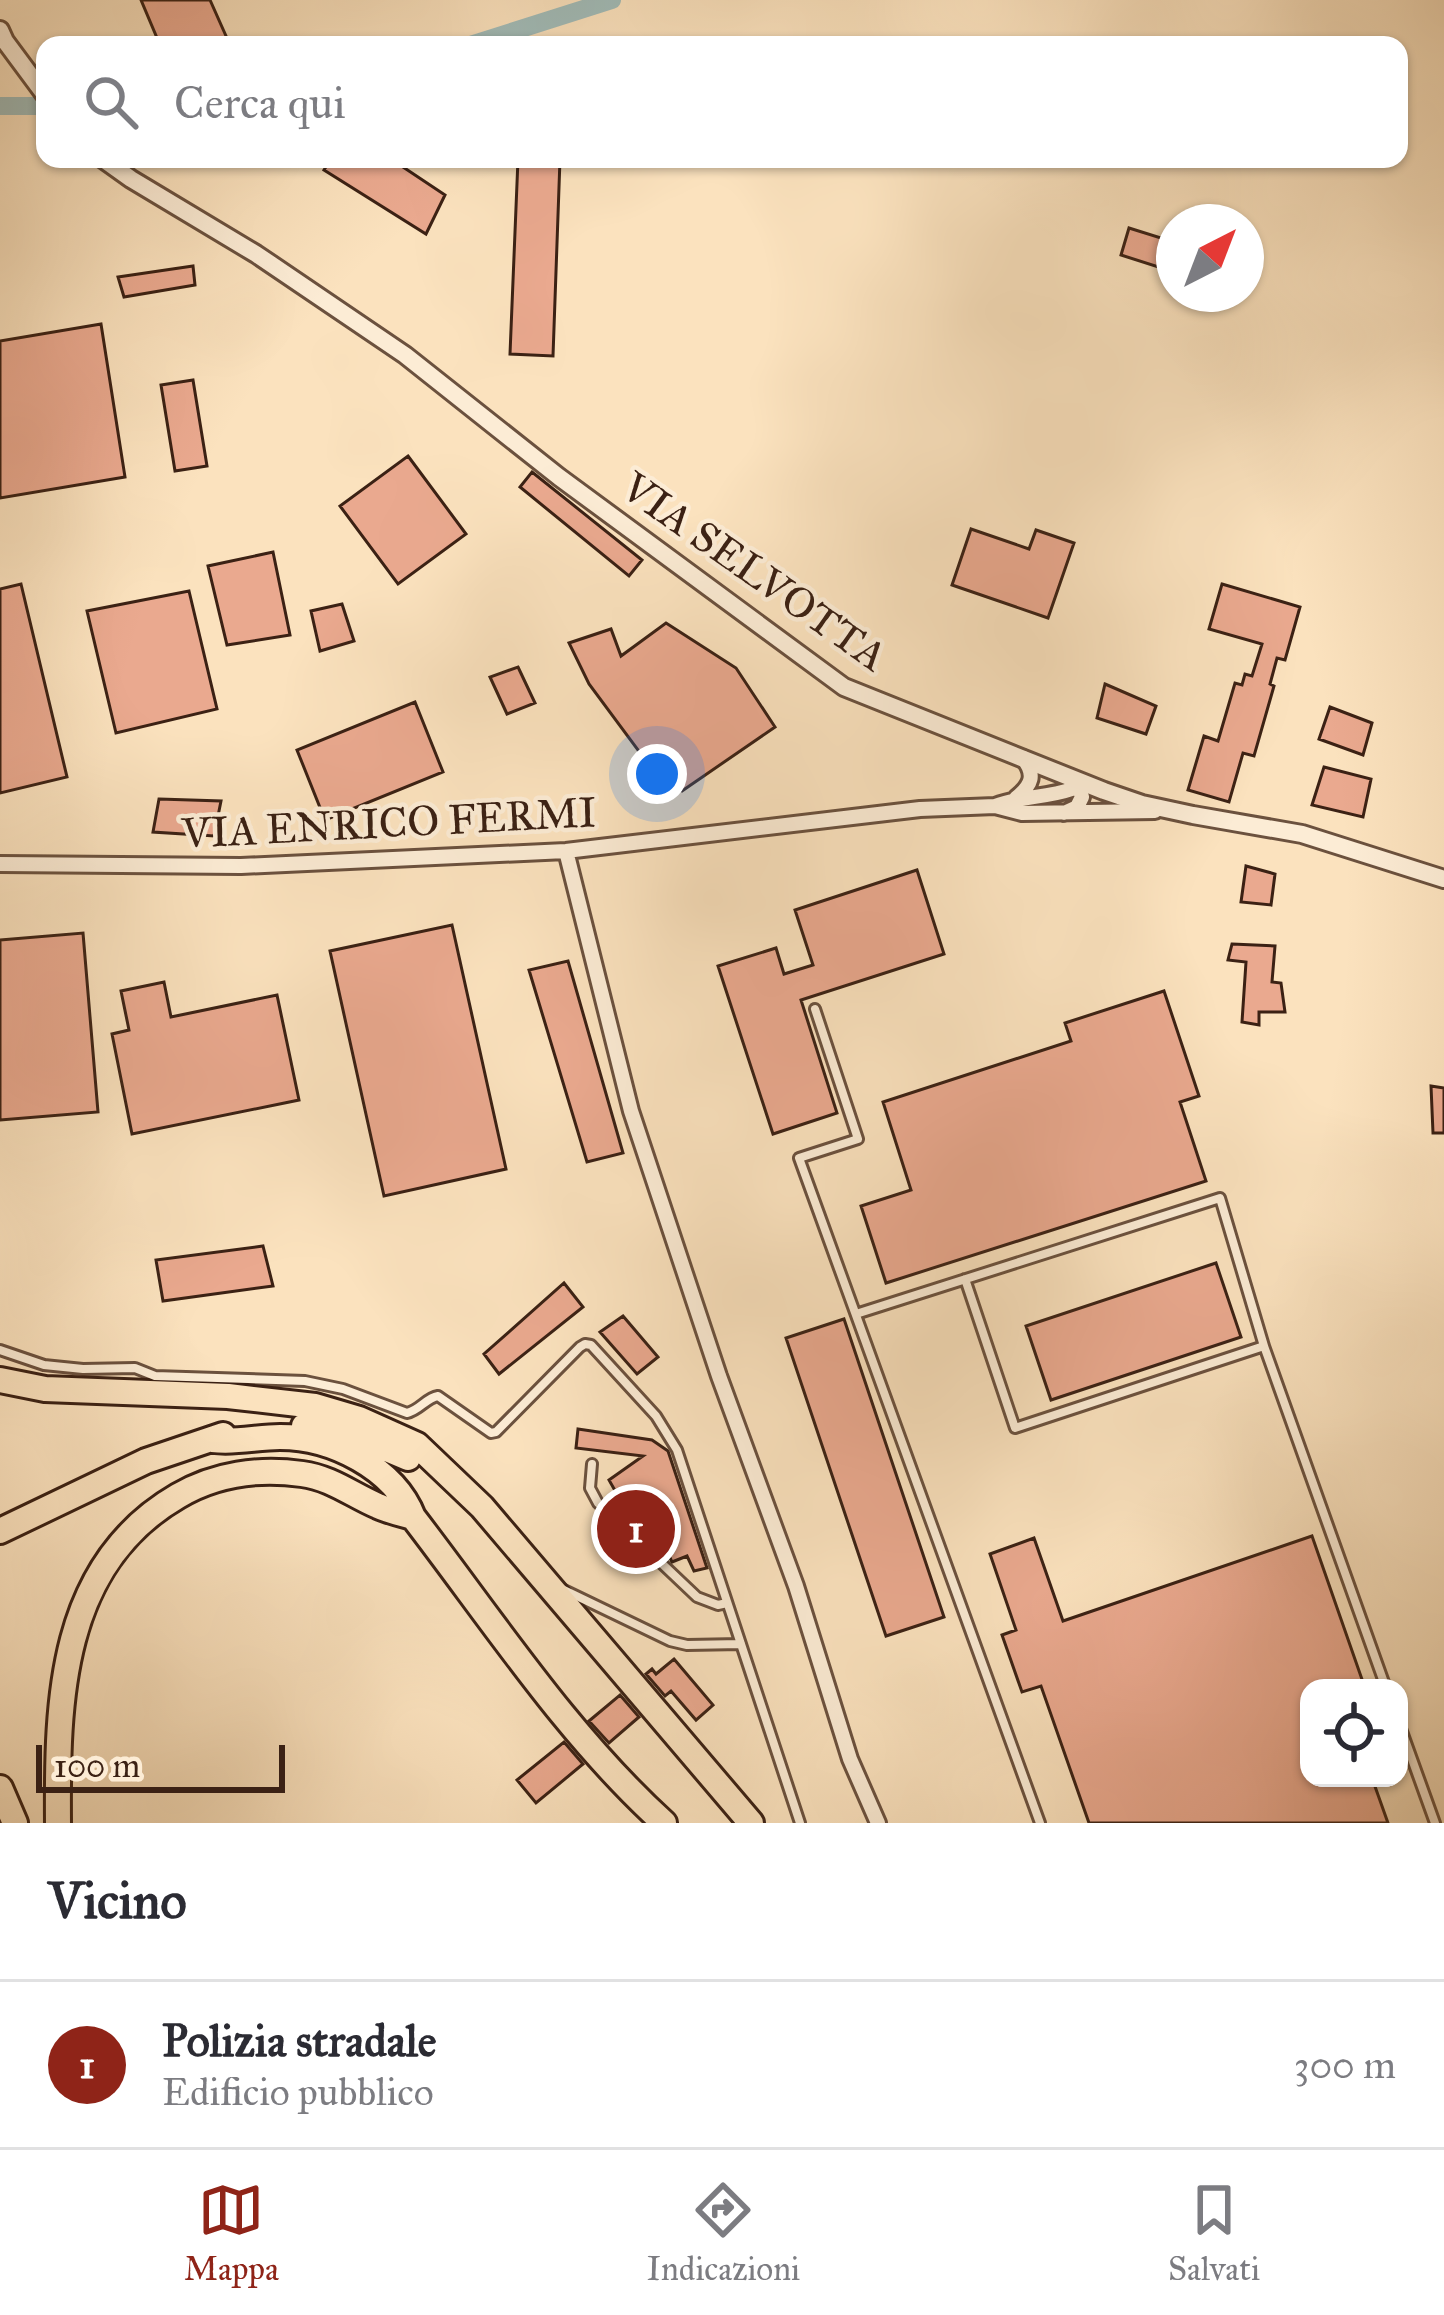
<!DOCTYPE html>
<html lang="it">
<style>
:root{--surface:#fff;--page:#f7f7f7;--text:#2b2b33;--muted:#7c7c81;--line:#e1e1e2;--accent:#8f2418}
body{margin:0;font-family:"IM FELL Great Primer",serif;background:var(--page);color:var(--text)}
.controls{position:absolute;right:36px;bottom:36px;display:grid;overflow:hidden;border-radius:24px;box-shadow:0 3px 9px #0004}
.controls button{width:108px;height:108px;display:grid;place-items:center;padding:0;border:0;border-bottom:3px solid var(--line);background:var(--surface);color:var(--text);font:60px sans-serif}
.compass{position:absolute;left:1156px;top:204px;width:108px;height:108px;border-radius:50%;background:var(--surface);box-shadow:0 3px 9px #0004;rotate:42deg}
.scale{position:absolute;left:36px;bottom:30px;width:249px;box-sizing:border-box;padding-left:12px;border:6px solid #3b2114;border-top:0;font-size:33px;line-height:42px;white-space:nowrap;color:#3b2114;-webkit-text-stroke:9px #fcecd5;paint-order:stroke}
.you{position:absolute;left:657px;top:774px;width:42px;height:42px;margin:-30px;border:9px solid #fff;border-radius:50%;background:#1a73e8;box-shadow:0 0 0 18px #1a73e833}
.badge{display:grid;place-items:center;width:78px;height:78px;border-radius:50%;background:var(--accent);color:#fff;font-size:39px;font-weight:700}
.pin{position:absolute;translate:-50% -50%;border:6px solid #fff;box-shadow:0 3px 12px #0006}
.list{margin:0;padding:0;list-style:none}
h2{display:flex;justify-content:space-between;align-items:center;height:156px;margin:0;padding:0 48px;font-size:51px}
h2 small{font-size:39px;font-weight:400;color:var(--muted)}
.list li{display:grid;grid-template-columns:78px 1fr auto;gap:36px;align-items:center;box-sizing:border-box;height:168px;padding:0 48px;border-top:3px solid var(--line)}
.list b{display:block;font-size:45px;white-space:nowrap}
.list p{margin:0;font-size:39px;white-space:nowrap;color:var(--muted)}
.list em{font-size:39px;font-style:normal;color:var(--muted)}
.icon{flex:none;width:66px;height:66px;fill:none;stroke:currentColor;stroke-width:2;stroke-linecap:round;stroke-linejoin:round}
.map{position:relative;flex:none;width:1444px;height:1823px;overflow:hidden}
.search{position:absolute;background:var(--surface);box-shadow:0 3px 9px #0004;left:36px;right:36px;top:36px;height:132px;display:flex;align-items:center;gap:30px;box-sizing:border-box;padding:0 42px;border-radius:24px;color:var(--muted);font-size:45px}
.sheet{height:324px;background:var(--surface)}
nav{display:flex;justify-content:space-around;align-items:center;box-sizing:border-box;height:168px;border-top:3px solid var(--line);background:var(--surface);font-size:33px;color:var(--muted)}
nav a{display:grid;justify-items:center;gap:6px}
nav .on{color:var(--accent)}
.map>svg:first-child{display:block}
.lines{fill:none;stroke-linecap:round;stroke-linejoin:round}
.canal{stroke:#a1bcb9;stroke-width:18}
.building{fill:#eaa98f;stroke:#3b2114;stroke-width:3}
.service-casing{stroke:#6b513e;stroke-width:14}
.minor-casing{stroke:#6b513e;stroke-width:20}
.tertiary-casing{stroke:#6b513e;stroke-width:22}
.motorway-casing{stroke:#3b2114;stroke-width:30}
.service{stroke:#fcecd5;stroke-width:8}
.minor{stroke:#fcecd5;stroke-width:14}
.tertiary{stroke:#fcecd5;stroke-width:16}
.motorway{stroke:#fbe2be;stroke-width:24}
.labels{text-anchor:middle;stroke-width:9;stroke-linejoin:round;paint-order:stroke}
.street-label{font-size:42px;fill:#3b2114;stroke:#fcecd5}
</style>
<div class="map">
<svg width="1444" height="1823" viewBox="0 0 1444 1823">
<rect width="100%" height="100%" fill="#fbe2be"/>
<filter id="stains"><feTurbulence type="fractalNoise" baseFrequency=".00167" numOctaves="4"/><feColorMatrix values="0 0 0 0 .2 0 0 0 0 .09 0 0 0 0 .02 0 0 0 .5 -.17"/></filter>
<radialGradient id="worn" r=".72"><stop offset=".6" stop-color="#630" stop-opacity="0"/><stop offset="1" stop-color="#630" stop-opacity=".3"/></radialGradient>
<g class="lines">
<!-- canal -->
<path class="canal" d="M470 45 612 0
M0 106H45"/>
</g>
<!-- building -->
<path class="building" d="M141 0H210L230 45H160Z
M331 159H391L445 195 426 234 324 170Z
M518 159H560L553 356 510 354Z
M1129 228 1174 242V272L1121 255Z
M193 266 195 285 124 297 118 277Z
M101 324 125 477 0 498V341Z
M193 380 207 466 175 471 161 385Z
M408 456 466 534 398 584 340 506Z
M532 472 642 560 629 576 520 487Z
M971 529 1029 549 1036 530 1074 543 1048 618 952 585Z
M273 552 290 635 227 645 208 566Z
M21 584 67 777 0 793V589Z
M1222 584 1300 607 1285 660 1277 658 1270 684 1274 686 1254 756 1243 753 1229 802 1188 790 1204 736 1218 741 1235 683 1242 685 1245 674 1252 676 1262 644 1209 629Z
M189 591 217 709 116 733 87 611Z
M342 604 354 641 320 651 311 611Z
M666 623 736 668 775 727 682 791 661 781 589 684 569 643 611 629 621 656Z
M518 667 535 703 507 714 490 677Z
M1105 684 1156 706 1146 734 1097 718Z
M415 702 443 772 325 820 297 750Z
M1330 707 1372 723 1363 755 1319 739Z
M1324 767 1371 779 1363 817 1312 805Z
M159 799 221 801 214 836 153 832Z
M1246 866 1275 874 1271 905 1241 902Z
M917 870 944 954 801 1000 837 1113 773 1134 718 966 776 948 784 974 813 965 795 910Z
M452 925 506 1169 384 1196 330 951Z
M83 933 98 1112 0 1120V940Z
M1232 944 1275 946 1272 982 1281 983 1285 1012H1259V1025L1242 1022 1246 962 1228 960Z
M568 961 623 1153 587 1162 529 970Z
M164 982 171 1017 277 995 299 1100 132 1134 112 1034 129 1030 121 991Z
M1164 991 1199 1096 1180 1102 1206 1181 886 1283 861 1206 911 1190 883 1102 1071 1041 1065 1023Z
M1431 1086 1444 1088V1133H1433Z
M263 1246 273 1286 163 1301 156 1260Z
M1216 1263 1241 1337 1051 1400 1026 1326Z
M564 1283 583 1307 499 1374 484 1354Z
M623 1316 658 1357 637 1374 600 1332Z
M844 1319 944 1617 886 1636 786 1338Z
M578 1429 652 1440 668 1451 707 1568 694 1571 687 1556 672 1562 645 1502 626 1510 609 1480 643 1456 576 1448Z
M1312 1536 1365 1688H1309V1778H1372L1388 1823H1089L1041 1686 1022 1692 1002 1635 1016 1630 990 1554 1034 1538 1063 1621Z
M674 1659 713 1705 696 1720 671 1691 665 1696 646 1674 652 1669 656 1674Z
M620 1695 639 1717 609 1743 589 1721Z
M564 1742 583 1764 536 1803 517 1780Z"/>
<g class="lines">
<!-- service casing -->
<g class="service-casing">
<path id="service" d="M815 1009 858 1139 799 1158 1040 1823
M856 1314 1220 1198 1264 1346 1015 1428 965 1279
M1264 1346 1386 1688
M0 1350 44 1365 83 1369 135 1368 155 1376 305 1381 343 1389 407 1413C420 1410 426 1398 438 1396L491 1433 496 1432 580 1347 585 1344 591 1345 656 1416 677 1450 800 1823
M592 1464 590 1488 598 1503 697 1597 718 1605 727 1603
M562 1589 670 1641 687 1645 741 1644
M1399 1723 1435 1823"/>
</g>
<!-- minor casing -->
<g class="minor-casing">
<path id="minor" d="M1016 798C1032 785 1036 775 1023 758
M995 806C1020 796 1047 798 1072 789L1077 780 1082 797 1077 807 1064 813
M566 851 631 1111 719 1376 796 1586 850 1759 878 1823
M0 864 241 866 566 851 920 809 995 806 1022 813 1155 811"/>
</g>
<!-- tertiary casing -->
<g class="tertiary-casing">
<path id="tertiary" d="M0 30 5 41 45 95
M103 159 131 179 256 254 405 355 559 477 844 687 1104 791 1142 804 1193 815 1302 834 1444 879"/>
</g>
<!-- motorway casing -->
<g class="motorway-casing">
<path id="motorway" d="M0 1380 45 1389 228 1396 315 1406 359 1419 417 1445 482 1507 751 1823
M304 1426 349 1433 408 1458
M213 1440C236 1443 257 1437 280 1437 332 1437 394 1468 413 1517 493 1621 567 1735 664 1823
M0 1531 146 1461 223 1435
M0 1788 15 1823
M58 1823C57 1701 59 1565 178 1496 215 1474 259 1468 302 1474 332 1478 352 1495 378 1506 389 1511 402 1514 413 1517"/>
</g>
<!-- service -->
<use href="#service" class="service"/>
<!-- minor -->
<use href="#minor" class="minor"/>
<!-- tertiary -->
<use href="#tertiary" class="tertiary"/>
<!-- motorway -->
<use href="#motorway" class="motorway"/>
</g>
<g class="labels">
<!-- street labels -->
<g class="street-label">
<text transform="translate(755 571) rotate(35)" y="15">VIA SELVOTTA</text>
<text transform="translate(389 822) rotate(-3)" y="15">VIA ENRICO FERMI</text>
</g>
</g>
<rect width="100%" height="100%" filter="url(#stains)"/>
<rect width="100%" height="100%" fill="url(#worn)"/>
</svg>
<div class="controls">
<button><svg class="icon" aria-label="locate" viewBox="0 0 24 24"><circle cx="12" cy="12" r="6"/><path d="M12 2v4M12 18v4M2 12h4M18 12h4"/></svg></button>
</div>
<svg class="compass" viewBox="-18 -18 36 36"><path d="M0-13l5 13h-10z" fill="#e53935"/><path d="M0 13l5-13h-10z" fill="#7c7c81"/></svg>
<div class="scale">100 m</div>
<div class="you"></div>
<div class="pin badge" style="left:636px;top:1529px">1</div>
<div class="search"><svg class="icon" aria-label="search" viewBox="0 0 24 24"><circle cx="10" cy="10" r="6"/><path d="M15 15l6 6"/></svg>Cerca qui</div>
</div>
<section class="sheet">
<h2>Vicino<small></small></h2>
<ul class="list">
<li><span class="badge">1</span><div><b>Polizia stradale</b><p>Edificio pubblico</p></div><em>300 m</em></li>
</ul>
</section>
<nav>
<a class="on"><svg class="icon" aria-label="map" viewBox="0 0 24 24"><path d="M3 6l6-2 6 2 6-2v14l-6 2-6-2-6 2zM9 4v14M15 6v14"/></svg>Mappa</a>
<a><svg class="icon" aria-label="directions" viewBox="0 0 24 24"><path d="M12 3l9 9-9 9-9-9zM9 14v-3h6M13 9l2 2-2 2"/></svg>Indicazioni</a>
<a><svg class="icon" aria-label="saved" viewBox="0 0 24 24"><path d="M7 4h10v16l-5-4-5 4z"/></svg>Salvati</a>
</nav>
